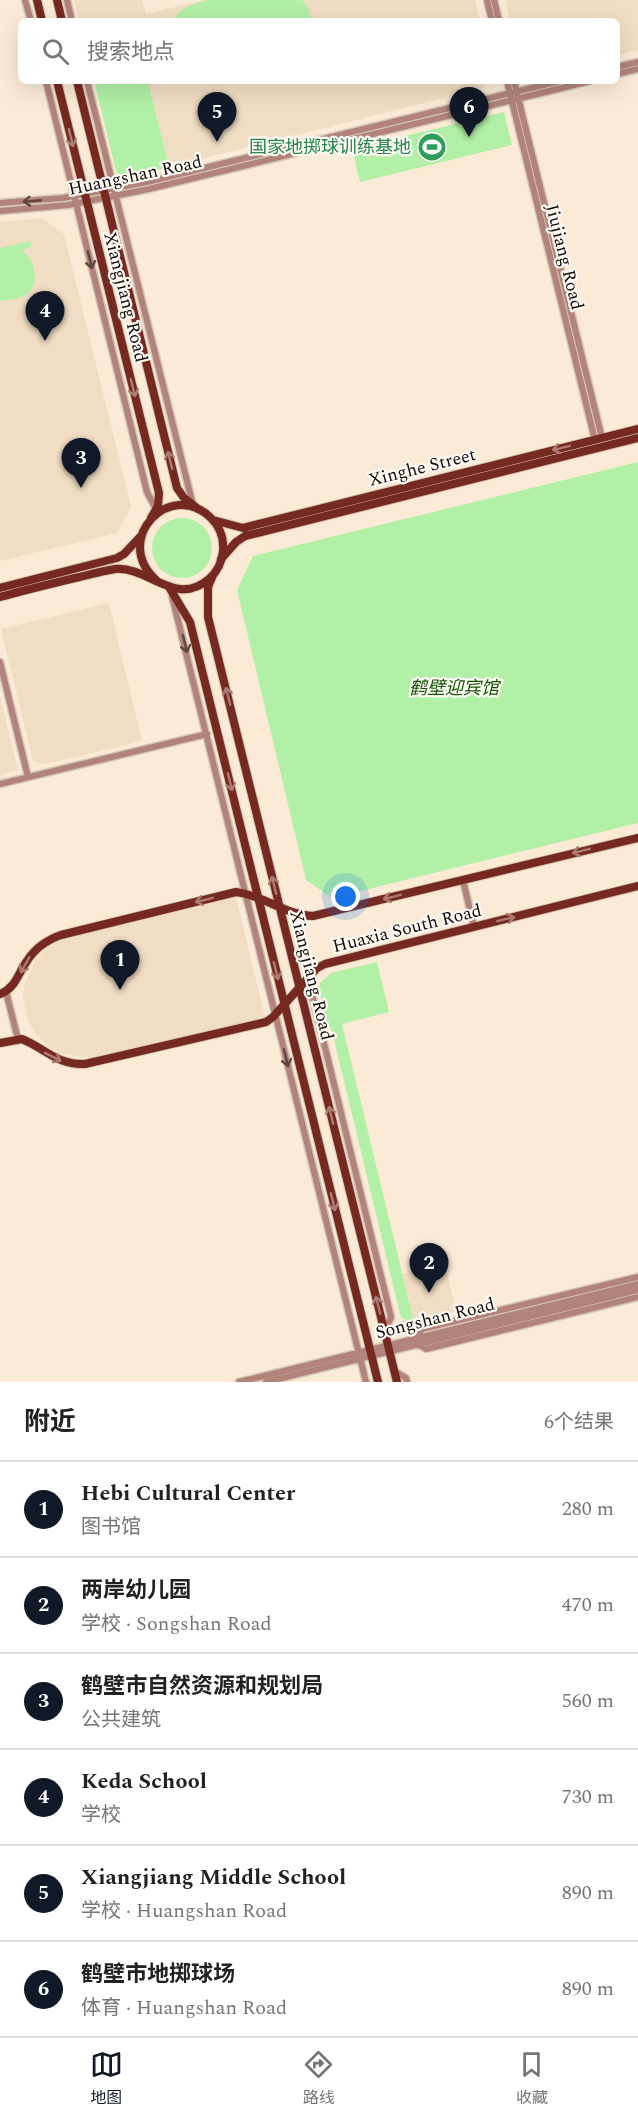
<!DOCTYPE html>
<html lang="zh">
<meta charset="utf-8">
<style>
:root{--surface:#fff;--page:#f2f2f2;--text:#222;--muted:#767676;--line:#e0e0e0;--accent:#111827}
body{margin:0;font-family:Spectral,"Noto Sans SC",serif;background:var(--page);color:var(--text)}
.you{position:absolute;left:346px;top:897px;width:21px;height:21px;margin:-15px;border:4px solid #fff;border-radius:50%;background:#1a73e8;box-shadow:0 0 0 9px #1a73e833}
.badge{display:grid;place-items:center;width:39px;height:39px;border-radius:50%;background:var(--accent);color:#fff;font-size:20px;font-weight:700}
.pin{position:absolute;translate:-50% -50px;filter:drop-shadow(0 2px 3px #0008)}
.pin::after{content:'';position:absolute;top:32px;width:21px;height:18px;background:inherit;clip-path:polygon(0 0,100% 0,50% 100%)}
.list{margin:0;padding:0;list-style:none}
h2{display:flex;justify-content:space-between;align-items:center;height:78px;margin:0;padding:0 24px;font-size:26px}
h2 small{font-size:20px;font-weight:400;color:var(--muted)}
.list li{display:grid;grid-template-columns:39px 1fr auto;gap:18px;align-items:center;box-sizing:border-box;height:96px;padding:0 24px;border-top:2px solid var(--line)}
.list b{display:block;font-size:22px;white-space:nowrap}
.list p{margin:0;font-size:20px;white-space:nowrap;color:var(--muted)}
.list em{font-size:20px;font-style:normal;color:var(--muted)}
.icon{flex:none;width:33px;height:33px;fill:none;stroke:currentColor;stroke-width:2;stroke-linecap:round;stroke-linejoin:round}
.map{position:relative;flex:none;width:638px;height:1382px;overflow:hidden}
.search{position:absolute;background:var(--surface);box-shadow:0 6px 24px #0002;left:18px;right:18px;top:18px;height:66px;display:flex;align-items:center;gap:15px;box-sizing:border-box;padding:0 21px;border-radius:9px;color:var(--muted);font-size:22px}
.sheet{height:654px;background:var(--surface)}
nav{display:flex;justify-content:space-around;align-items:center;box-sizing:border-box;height:84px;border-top:2px solid var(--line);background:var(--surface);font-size:16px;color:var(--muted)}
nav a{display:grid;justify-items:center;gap:3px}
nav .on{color:var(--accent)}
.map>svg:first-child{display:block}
.built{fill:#f1ddc3}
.green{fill:#b2f0a7}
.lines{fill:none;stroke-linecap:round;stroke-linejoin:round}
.minor-casing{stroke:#d5c6b5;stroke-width:9}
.major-casing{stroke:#d5c6b5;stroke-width:10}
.minor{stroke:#b1837b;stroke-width:6}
.major{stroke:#762920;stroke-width:8}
.oneway{stroke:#ac7c75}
.oneway2{stroke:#604640}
.labels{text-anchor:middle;stroke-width:4.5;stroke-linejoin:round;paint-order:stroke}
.leisure-label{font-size:18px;fill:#27864d;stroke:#fdf9f5;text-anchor:end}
.street-label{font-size:18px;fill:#100a05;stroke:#fdf9f5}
.park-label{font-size:18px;font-style:italic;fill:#135603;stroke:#fdf9f5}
</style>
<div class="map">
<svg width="638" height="1382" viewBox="0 0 638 1382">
<rect width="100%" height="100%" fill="#faead6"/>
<!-- built -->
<path class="built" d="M74 0H142L146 14 204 0H475L480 21H133L132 18 120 21H79Z
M505 0H638V50L617 55V21H510Z
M148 81H487L483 88 169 167Z
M42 218 64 234 131 507 117 533 0 561V222Z
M109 603 142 741 46 764 33 761 1 629Z
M0 696 18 770 0 775Z
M236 897 265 1018 93 1059 61 1053 48 1046 35 1033 28 1020 23 999 24 986 35 961 45 950 65 938Z
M445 1264 456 1312 414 1322 403 1274Z"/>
<!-- green -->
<path class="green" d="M208 0H302L308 8 312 21H172C181 7 193 4 208 0Z
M94 81H148L169 167 126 178 120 176 116 171Z
M504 112 512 145 360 182 352 149Z
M30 241 31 247 22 250C35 260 42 286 24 296 17 299 7 300 0 301V248Z
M638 462V823L332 898 306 880 237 590 253 556Z
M152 548a30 30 0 1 1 60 0a30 30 0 1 1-60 0Z
M377 962 389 1012 342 1024 414 1322 401 1318 331 1027H328L319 991 320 983 331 973Z"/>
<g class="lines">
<!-- minor casing -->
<g class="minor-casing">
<path id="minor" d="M25 0 31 21
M67 0 72 21
M487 0 492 21
M494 0 499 21
M617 67 638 62
M617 74 638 69
M46 81 147 492 156 509
M87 81 193 505
M507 81 595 440
M514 81 602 438
M0 203 63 198 147 182 560 81
M0 211 68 205 149 189 590 81
M172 596 366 1382
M0 662 28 777
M0 784 207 734
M463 880 474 927
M308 978 391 1317 385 1331
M6 992 18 1039
M417 1338 422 1329 638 1277
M418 1344 426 1349 638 1297
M394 1371 406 1378 407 1382
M239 1382 638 1284
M266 1382 638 1290"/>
</g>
<!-- major casing -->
<g class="major-casing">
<path id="major" d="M37 0 42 21
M57 0 62 21
M57 81 159 493 158 506 151 518
M77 81 177 488 184 498 198 509
M213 520 243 528 638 429
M221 559 236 542 245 536 638 438
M213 575 208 587V617L397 1382
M169 587 190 622 378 1382
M0 588 117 558 124 554 141 536
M0 597C25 590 50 584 75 578 88 575 102 571 115 569 149 566 175 608 209 579 217 572 222 562 223 551 224 539 220 527 211 518 171 478 111 539 156 580
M0 994C16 988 18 973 27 961 35 948 47 940 61 935L236 892C263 895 285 915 313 916L638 838
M0 1043 22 1039C46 1049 57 1065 85 1064L266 1022 273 1017 317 968 325 964 638 886"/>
</g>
<!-- minor -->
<use href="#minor" class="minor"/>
<!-- major -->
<use href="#major" class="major"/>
</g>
<!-- one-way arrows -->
<defs><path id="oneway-shaft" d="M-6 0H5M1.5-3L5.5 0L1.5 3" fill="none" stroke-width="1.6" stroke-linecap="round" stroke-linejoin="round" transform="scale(1.5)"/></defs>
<g class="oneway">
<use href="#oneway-shaft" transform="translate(71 138) rotate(76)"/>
<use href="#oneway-shaft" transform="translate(133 388) rotate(76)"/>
<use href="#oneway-shaft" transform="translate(561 448) rotate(166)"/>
<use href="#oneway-shaft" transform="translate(170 460) rotate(-104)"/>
<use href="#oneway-shaft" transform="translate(228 696) rotate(-104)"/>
<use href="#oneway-shaft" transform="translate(230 782) rotate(76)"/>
<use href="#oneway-shaft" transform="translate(581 851) rotate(166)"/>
<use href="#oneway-shaft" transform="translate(274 885) rotate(-104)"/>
<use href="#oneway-shaft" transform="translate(392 897) rotate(166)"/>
<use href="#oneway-shaft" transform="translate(204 900) rotate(166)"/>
<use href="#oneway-shaft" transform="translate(506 919) rotate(-14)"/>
<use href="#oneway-shaft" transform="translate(25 965) rotate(120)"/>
<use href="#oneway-shaft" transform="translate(276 971) rotate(76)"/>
<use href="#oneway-shaft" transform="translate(53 1057) rotate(27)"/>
<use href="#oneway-shaft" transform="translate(331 1115) rotate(-104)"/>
<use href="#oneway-shaft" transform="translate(333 1202) rotate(76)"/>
<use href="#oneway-shaft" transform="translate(378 1305) rotate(-104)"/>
</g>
<g class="oneway2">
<use href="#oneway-shaft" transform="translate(32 201) rotate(175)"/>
<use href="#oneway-shaft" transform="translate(90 260) rotate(76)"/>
<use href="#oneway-shaft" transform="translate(185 644) rotate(76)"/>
<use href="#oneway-shaft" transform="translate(286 1058) rotate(76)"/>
</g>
<!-- icons -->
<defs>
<g id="stadium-disc" transform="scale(1.5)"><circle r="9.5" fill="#2e9e5b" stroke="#fdf9f5"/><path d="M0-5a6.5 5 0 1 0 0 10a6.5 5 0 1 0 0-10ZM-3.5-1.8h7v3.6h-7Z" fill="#fff"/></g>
</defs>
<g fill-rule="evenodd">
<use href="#stadium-disc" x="432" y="147"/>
</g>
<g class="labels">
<!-- leisure labels -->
<g class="leisure-label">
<text x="411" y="153">国家地掷球训练基地</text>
</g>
<!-- street labels -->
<g class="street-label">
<text transform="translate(135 175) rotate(-12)" y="6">Huangshan Road</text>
<text transform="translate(565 257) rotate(76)" y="6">Jiujiang Road</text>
<text transform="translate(126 297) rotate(76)" y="6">Xiangjiang Road</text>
<text transform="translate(422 467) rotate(-14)" y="6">Xinghe Street</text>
<text transform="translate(407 928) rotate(-14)" y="6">Huaxia South Road</text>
<text transform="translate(312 975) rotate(76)" y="6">Xiangjiang Road</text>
<text transform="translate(435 1318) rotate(-14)" y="6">Songshan Road</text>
</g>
<!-- park labels -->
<g class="park-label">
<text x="454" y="694">鹤壁迎宾馆</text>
</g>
</g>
</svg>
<div class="you"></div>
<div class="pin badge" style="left:120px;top:990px">1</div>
<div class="pin badge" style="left:429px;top:1293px">2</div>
<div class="pin badge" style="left:81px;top:488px">3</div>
<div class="pin badge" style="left:45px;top:341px">4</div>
<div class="pin badge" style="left:217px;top:142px">5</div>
<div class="pin badge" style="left:469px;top:137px">6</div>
<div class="search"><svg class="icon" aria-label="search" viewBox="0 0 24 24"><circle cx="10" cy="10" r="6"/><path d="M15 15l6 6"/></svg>搜索地点</div>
</div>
<section class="sheet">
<h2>附近<small>6个结果</small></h2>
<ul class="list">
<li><span class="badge">1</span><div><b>Hebi Cultural Center</b><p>图书馆</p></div><em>280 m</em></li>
<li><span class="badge">2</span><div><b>两岸幼儿园</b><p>学校 · Songshan Road</p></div><em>470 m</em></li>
<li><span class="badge">3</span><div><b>鹤壁市自然资源和规划局</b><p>公共建筑</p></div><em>560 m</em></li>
<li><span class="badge">4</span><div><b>Keda School</b><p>学校</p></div><em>730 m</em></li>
<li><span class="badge">5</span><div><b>Xiangjiang Middle School</b><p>学校 · Huangshan Road</p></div><em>890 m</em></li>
<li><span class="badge">6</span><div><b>鹤壁市地掷球场</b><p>体育 · Huangshan Road</p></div><em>890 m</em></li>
</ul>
</section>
<nav>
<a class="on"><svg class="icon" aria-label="map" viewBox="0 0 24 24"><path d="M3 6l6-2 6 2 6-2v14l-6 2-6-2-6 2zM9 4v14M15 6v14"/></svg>地图</a>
<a><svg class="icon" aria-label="directions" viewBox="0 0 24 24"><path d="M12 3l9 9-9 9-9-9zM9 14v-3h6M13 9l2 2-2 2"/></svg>路线</a>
<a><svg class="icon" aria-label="saved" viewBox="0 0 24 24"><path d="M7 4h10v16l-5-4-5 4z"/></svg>收藏</a>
</nav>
